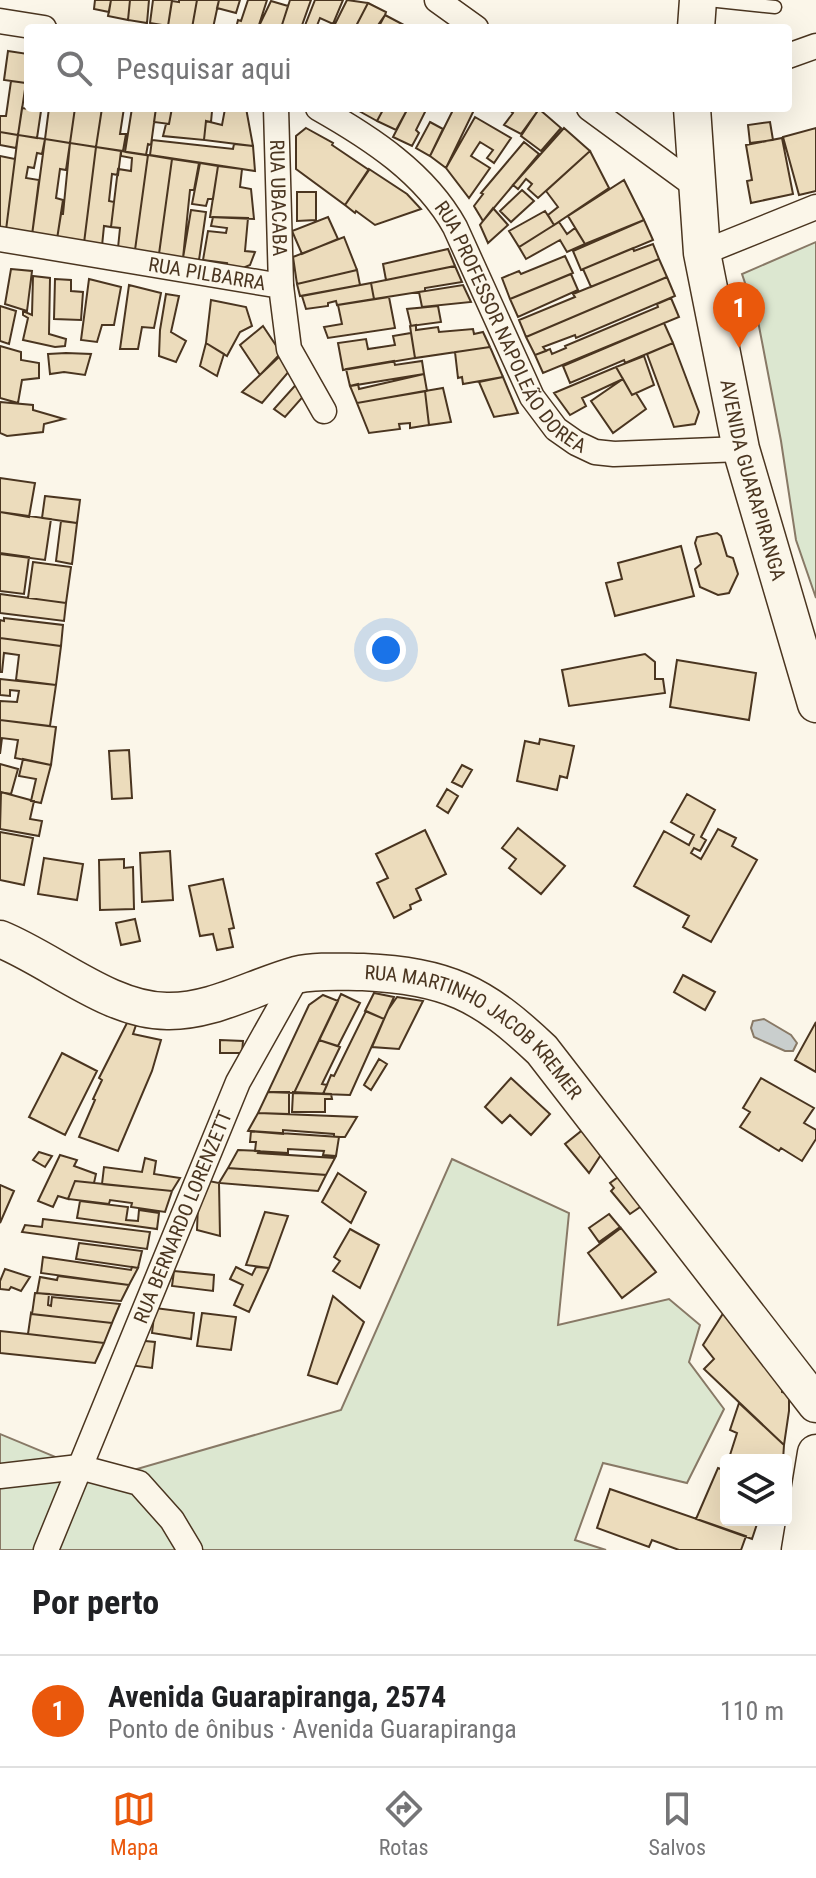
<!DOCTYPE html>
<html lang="pt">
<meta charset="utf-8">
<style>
:root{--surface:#fff;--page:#f2f2f2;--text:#202124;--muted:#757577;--line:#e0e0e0;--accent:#ea580c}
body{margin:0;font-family:"Roboto Condensed",sans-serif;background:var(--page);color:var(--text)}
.controls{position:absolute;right:24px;bottom:24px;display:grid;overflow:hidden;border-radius:8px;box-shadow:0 8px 32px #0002}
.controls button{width:72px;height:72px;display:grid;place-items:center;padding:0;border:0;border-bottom:2px solid var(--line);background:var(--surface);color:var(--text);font:40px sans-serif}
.you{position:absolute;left:386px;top:650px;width:28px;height:28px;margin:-20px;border:6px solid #fff;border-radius:50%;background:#1a73e8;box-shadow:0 0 0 12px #1a73e833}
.badge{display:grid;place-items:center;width:52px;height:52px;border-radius:50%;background:var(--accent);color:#fff;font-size:26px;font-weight:700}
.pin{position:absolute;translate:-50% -66px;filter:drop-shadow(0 2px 4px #0008)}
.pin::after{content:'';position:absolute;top:42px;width:28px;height:24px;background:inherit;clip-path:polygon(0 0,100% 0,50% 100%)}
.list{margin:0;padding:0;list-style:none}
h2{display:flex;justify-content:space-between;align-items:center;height:104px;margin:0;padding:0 32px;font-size:34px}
h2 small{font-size:26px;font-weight:400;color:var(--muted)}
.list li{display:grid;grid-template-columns:52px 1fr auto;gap:24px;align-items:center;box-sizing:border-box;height:112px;padding:0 32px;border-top:2px solid var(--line)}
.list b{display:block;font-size:30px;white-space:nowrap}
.list p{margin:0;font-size:26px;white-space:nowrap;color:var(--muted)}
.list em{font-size:26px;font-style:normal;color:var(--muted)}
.icon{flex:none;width:44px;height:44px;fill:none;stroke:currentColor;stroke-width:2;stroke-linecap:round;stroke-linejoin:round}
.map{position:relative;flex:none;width:816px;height:1550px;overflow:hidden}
.search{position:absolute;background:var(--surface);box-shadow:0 8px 32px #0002;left:24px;right:24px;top:24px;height:88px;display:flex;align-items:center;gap:20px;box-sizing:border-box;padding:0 28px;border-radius:8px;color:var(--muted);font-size:30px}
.sheet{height:216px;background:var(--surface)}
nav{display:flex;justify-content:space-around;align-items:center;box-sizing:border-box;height:112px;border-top:2px solid var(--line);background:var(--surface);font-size:22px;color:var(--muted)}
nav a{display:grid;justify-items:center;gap:4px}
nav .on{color:var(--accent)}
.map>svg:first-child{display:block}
.green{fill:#dce7d0;stroke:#887966;stroke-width:2}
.water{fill:#c9cecd;stroke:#887966;stroke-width:2}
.building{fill:#ecdcbc;stroke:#4a3520;stroke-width:2}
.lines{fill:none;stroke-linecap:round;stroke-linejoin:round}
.lane-casing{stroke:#4a3520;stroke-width:15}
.street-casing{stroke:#4a3520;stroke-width:27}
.secondary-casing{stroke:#4a3520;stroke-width:39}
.lane{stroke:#fbf6e9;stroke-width:12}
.street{stroke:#fbf6e9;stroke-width:24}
.secondary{stroke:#fbf6e9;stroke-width:36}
.labels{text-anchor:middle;stroke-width:6;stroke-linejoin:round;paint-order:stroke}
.street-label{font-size:20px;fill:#4a3520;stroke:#fbf6e9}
</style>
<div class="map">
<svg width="816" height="1550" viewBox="0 0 816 1550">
<rect width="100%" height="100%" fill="#fbf6e9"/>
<!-- green -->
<path class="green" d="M816 242V598L796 540 781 441 758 321 742 274Z
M452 1159 569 1213 558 1325 669 1299 700 1325 689 1362 724 1409 687 1483 603 1463 575 1540 606 1550H0V1434L106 1478 341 1410Z"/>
<!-- water -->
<path class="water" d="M764 1019 791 1035 797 1043 793 1051H785L754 1037 751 1028 753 1021Z"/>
<!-- building -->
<path class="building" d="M95 0H111L109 12 94 9Z
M111 0H130L128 20 108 16Z
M130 0H149L147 23 128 20Z
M153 0H172L168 26 150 23Z
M179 0H197L192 28 168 26 172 1 179 2Z
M197 0H219L213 28H192Z
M219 0H240L236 13 217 8Z
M248 0H267L258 28H236L238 20 241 21Z
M290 0H311L301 28H281Z
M315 0H343L333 24 320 18 316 28H304Z
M347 0 368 3 355 28H333Z
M271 1 288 6 281 28H258Z
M368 3 386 12 385 15 376 28H355Z
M385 15 404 25 403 28H378Z
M8 51 28 54 26 83 4 80Z
M11 81 26 83 18 135 0 132V116H6Z
M22 108 41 111 37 138 18 135Z
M49 108H75L70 143 45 139Z
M75 108H102L96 147 70 143Z
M102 108H124L120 134H126L123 151 96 147Z
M132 108H156L151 145 148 144 146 155 125 152Z
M156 108H172L169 124 154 122Z
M172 108H203L212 111 211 122 206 121 204 140 163 136 166 124H169Z
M222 108H246L253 146 204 140 206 121 222 125 225 109Z
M361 108H384L377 121 359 111Z
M384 108H408L396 130 377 121Z
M408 108H427L416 130 419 133 412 146 393 137Z
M454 108H475L446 168 430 156Z
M507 108H538L539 109 521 134 504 125 513 113Z
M539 109 561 128 541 151 521 136Z
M475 117 511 138 494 163 487 158 493 150 480 142 471 156 490 168 469 198 446 168Z
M430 122 443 129 430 156 416 148Z
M770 122 773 140 750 143 748 125Z
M306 128 333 143 332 145 369 170 345 205 296 169V136Z
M564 128 590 151 538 198 528 189 532 184 526 179 518 189 513 185Z
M816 128V191L799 195 783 137Z
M0 132 18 135 16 148 0 145Z
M18 135 45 139 42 154 37 153 34 168 28 167 26 178 39 180 32 235 6 230Z
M782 138 793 194 751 203 747 181 752 180 746 145Z
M45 139 70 143 66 170 60 169 56 198 63 200 57 239 32 235Z
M152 140 233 149 234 144 253 146 255 171 150 155Z
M524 142 539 154 483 221 474 206 483 194 481 193Z
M70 143 96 147 84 243 57 239 61 214H63Z
M96 147 121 151 118 175 112 174 109 201 114 202 111 227 104 226 102 246 84 243Z
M121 151 148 155 135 250 118 248 120 228 111 227 118 169 131 171 132 158 121 156Z
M590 151 609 188 554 225 548 215 558 207 546 191Z
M148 155 172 159 159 254 135 250Z
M0 156 15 159 6 230 0 229Z
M172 159 199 163 194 190H190L183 258 159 254Z
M200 163 218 166 213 199H208L206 206 192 204Z
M218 166 242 169 240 187 251 189 254 219 210 217Z
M369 169 407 194 421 209 375 225 356 211 355 213 345 205Z
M624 180 644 220 585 244 568 216Z
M522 190 534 201 511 222 500 211Z
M297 192H316V220L297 221Z
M493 208 508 225 488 243 480 225Z
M191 210 206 212 199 260 183 258Z
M545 211 554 225 519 247 509 231Z
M213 217 248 218 245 251 255 252 250 265 243 268H226L227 263 203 260 208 231 226 233 227 228 211 226Z
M328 217 338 239 302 254 292 231Z
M644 220 653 240 581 270 573 251Z
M559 222 567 234 575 228 585 244 567 252 560 240 526 259 519 247Z
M344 237 357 270 297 284 293 257Z
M653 244 659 259 591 287 583 269 633 248 634 251Z
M448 249 455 266 386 280 383 264Z
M565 256 573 273 510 299 502 278 519 271 521 274Z
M659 259 667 277 526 337 519 320 575 297 573 294Z
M455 266 462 282 425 288V291L374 299 371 283Z
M11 269 32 271 27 311 5 304Z
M357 270 360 285 300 296 297 284Z
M571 274 578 290 518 317 510 299Z
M33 276 50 278 49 334 66 339 65 346 55 347 23 340 28 318 23 315V311L32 315Z
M667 277 675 296 576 338 575 335 543 347 546 351 535 355 526 337Z
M55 279 71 280V291L83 292 81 320 54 319Z
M89 279 121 287 114 325H102L97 342 81 340Z
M371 283 374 299 337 305 336 301 328 303V306L306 309 302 296Z
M129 285 161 293 154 328 142 327 138 349H120Z
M463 285 471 302 422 307 419 292Z
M166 294 179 296 171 332 186 341 176 362 159 356 160 330Z
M389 297 395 328 328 338 324 327 342 324 338 305Z
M671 298 679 317 543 373 535 355 550 349 552 354 566 348 565 346 658 307 657 304Z
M211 300 246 307 252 326 240 332 227 356 206 343Z
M0 306 16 311 9 344 0 341Z
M438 306 441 322 411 326 407 309Z
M664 323 673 343 625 363 624 360 570 383 563 366Z
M416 325V330L438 327 439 332 473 329 474 334 483 332 490 347 415 358 410 326Z
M263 326 281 353 260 375 240 345Z
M411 333 415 358 343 370 338 343 366 339 368 349 395 345 393 336Z
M206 343 224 354 217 376 200 366Z
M673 343 699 412 695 424 674 427 647 354Z
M0 346 21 352V360L39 363V378L22 380 18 403 0 398Z
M490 347 503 377 463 384 462 377 458 378 455 352Z
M48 354 66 353 91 354 85 375 64 372 50 374Z
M280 356 291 369 262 403 242 392Z
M644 356 654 385 632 395 616 367Z
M394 361 395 365 422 361 424 374 350 386 346 369Z
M616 367 623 379 582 398 586 406 570 415 554 393Z
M424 374 427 391 357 403 350 386 358 384 359 389Z
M503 377 518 413 494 417 479 382Z
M301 379 308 391 285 417 274 409Z
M623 379 632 395 636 393 646 409 613 433 591 401Z
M443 388 451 422 429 425 425 391Z
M425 391 429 425 410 428V423L399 424 400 429 369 433 357 403Z
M0 402 33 405V410L64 419 44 424 43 432 7 436 0 433Z
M0 478 35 483 29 517 0 512Z
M45 496 80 500 77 523 42 518Z
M0 512 51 519 45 560 0 554Z
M61 521 77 523 72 564 56 561Z
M717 533 721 536 727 556 733 558 738 574 729 593 718 595 700 587 695 569 701 564 695 543 697 537Z
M681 546 694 596 615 616 606 583 622 579 618 563Z
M0 553 29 557 24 594 0 591Z
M33 562 71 567 66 603 28 598Z
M0 594 66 603 64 621 0 613Z
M4 618 63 625 61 646 0 638V620L4 621Z
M0 638 61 646 56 685 16 680 19 655 4 653 2 672H0Z
M645 654 655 662V679H663L665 693 569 706 562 670Z
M677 660 756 673 749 720 670 707Z
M0 679 56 685 50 726 0 720V701L17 702 19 691 10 690V696L0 695Z
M0 720 56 727 51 765 15 758 18 740 2 738 0 754Z
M540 739 574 746 567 778 560 776 557 790 517 781 525 741 539 744Z
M129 750 132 798 112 799 109 751Z
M23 759 51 765 41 803 31 801 36 779 19 776Z
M0 764 18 769 11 794 0 792Z
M462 765 472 770 462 787 452 782Z
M447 789 458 796 448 813 437 806Z
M1 792 34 801 30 819 42 821 39 836 0 829Z
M687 794 715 810 701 837 706 840 700 851 694 848 691 853 701 859 718 829 736 838 732 846 757 860 711 942 683 927 689 916 634 886 664 831 689 845 694 835 671 822Z
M518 828 565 866 541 894 509 868 516 859 502 848Z
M425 830 446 874 416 889 421 900 410 905 411 909 394 918 377 883 388 878 376 854Z
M0 832 33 838 24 885 0 880Z
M170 851 173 900 142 902 140 853Z
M44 858 83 864 77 900 38 894Z
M124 859V868L133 867 134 909 100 910 99 860Z
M223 879 234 928 229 929 233 947 217 950 213 934 200 936 189 886Z
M135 919 140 941 121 945 116 923Z
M683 975 715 992 705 1010 674 992Z
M374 993 394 997 384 1019 365 1011Z
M341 994 360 1003 338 1046 319 1040Z
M323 995 338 1001 294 1093 268 1092 309 1005Z
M397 997 423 1001 399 1049 372 1047 388 1010Z
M366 1011 384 1019 350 1095 323 1094 331 1075 334 1076Z
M129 1019 137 1022 133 1034 161 1040 152 1071 118 1151 79 1137 95 1100 93 1099 102 1080 99 1078Z
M816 1022V1072L795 1060Z
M220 1040 243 1041 242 1053H220Z
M319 1040 340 1047 322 1084 327 1085 323 1094 294 1093Z
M62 1053 97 1071 65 1135 29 1117Z
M379 1059 387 1064 371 1090 364 1085Z
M511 1078 550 1114 531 1135 510 1115 502 1123 485 1107Z
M761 1078 814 1108 804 1123 816 1130V1139L802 1161 781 1148 779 1151 740 1127 750 1112 743 1108Z
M268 1092H289V1114L258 1113Z
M293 1092 331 1094 332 1099H325V1112H292Z
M258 1113 357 1117 345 1137H334V1134L283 1130V1134L248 1131Z
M585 1128 604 1150 589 1173 565 1144Z
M251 1131 339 1137 336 1156 323 1155 324 1151 288 1149V1153L255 1151 256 1142H250Z
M238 1150 259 1151 258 1153 335 1158 326 1175 228 1168Z
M39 1152 52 1156 45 1167 33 1160Z
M60 1155 77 1160 74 1166 96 1174 94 1183 75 1181 68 1199 58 1196 53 1207 38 1201Z
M145 1158 156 1161 154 1174 180 1178 172 1191 102 1184 104 1167 142 1172Z
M228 1168 326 1175 318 1191 219 1183Z
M338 1173 366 1192 351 1223 322 1202Z
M621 1175 643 1205 630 1214 611 1191 614 1188 610 1183Z
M199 1179 219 1183 220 1236 197 1230Z
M75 1181 172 1191 165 1212 131 1207 132 1203 110 1200 109 1204 68 1199Z
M0 1185 14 1191 0 1223Z
M80 1201 128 1207 126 1220 138 1221 139 1210 159 1213 157 1229 77 1218Z
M265 1212 288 1216 269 1268 246 1265Z
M609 1214 620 1227 599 1242 589 1228Z
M43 1219 150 1232 147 1249 22 1232 25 1225 42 1227Z
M621 1228 656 1272 622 1298 588 1253Z
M350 1229 379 1245 360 1288 333 1271 340 1261 334 1257Z
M79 1243 142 1251 138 1268 76 1259Z
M43 1257 131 1270 132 1267 138 1268 129 1285 41 1273Z
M236 1267 252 1275 256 1267 269 1268 249 1312 234 1305 243 1285 230 1279Z
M5 1269 30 1277 21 1291 11 1287 9 1290 0 1289V1281Z
M174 1271 214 1275 213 1291 172 1286Z
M58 1276 129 1285 121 1301 37 1293 40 1277 57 1280Z
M35 1293 49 1294 48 1305 51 1306 52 1297 120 1304 112 1323 32 1314Z
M333 1296 364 1322 337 1384 308 1375Z
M155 1308 194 1313 191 1339 152 1333Z
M724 1312 782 1385V1392L789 1394V1411L784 1445 704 1369 714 1359 703 1345Z
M31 1313 32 1314 112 1323 104 1343 28 1334Z
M202 1313 236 1317 231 1350 197 1346Z
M0 1331 28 1334 104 1343 95 1363 0 1353Z
M135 1340 155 1342 152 1368 129 1365Z
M739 1403 784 1445 783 1460H748L730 1455 737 1433 730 1430Z
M718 1468 726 1471V1520L758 1521 752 1539 696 1519Z
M610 1489 746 1536 741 1550H679L652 1540 649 1547 597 1528Z"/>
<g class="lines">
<!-- lane casing -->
<g class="lane-casing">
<path id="lane" d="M708 0 775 7"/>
</g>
<!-- street casing -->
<g class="street-casing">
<g id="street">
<path d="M437 0 476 28"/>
<path d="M0 21 44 28"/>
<path d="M788 56 816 46"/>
<path id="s1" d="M276 108 281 286"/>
<path id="s2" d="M318 108C371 138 425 173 455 227L532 397 556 429 576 443 595 452 614 454 741 449"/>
<path d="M589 108 697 187"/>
<path id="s3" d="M0 239 281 286 289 349 324 411"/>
<path d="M702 253 816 207"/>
<path d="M0 1476 79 1467 139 1483 172 1520 190 1550"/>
<path id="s4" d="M46 1550 238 1082 298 975"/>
</g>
</g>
<!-- secondary casing -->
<g class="secondary-casing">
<g id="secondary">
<path d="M696 28 698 0"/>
<path id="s5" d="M692 108 702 253 741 449 816 704"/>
<path id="s6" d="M0 939C52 960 110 1011 167 1011 212 1012 253 987 296 975 317 970 342 972 363 972 447 976 482 993 542 1050L816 1404"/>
<path d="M800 1550 816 1453"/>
</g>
</g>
<!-- lane -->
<use href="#lane" class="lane"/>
<!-- street -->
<use href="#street" class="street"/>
<!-- secondary -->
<use href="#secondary" class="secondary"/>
</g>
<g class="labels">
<!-- street labels -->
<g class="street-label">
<text dy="7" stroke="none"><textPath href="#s1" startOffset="90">RUA UBACABA</textPath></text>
<text dy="7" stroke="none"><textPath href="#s3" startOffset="210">RUA PILBARRA</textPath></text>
<text dy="7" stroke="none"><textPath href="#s2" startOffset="300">RUA PROFESSOR NAPOLEÃO DOREA</textPath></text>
<text dy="7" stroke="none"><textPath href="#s5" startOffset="378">AVENIDA GUARAPIRANGA</textPath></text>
<text dy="7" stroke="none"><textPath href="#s6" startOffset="516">RUA MARTINHO JACOB KREMER</textPath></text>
<text dy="7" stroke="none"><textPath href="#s4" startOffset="360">RUA BERNARDO LORENZETT</textPath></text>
</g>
</g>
</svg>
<div class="controls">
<button><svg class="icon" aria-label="layers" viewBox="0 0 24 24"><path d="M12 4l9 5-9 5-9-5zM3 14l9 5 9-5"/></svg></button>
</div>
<div class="you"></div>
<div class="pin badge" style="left:739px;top:348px">1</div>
<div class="search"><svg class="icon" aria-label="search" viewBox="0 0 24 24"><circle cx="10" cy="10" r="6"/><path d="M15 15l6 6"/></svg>Pesquisar aqui</div>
</div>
<section class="sheet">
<h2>Por perto<small></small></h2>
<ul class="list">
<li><span class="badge">1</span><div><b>Avenida Guarapiranga, 2574</b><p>Ponto de ônibus · Avenida Guarapiranga</p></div><em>110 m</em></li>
</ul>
</section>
<nav>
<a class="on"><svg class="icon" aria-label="map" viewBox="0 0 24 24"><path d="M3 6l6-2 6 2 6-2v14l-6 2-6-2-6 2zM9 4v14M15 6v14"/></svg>Mapa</a>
<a><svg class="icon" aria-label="directions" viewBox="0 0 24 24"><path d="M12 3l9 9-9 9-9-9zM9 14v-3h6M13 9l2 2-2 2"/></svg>Rotas</a>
<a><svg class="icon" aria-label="saved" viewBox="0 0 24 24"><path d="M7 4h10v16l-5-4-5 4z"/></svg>Salvos</a>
</nav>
